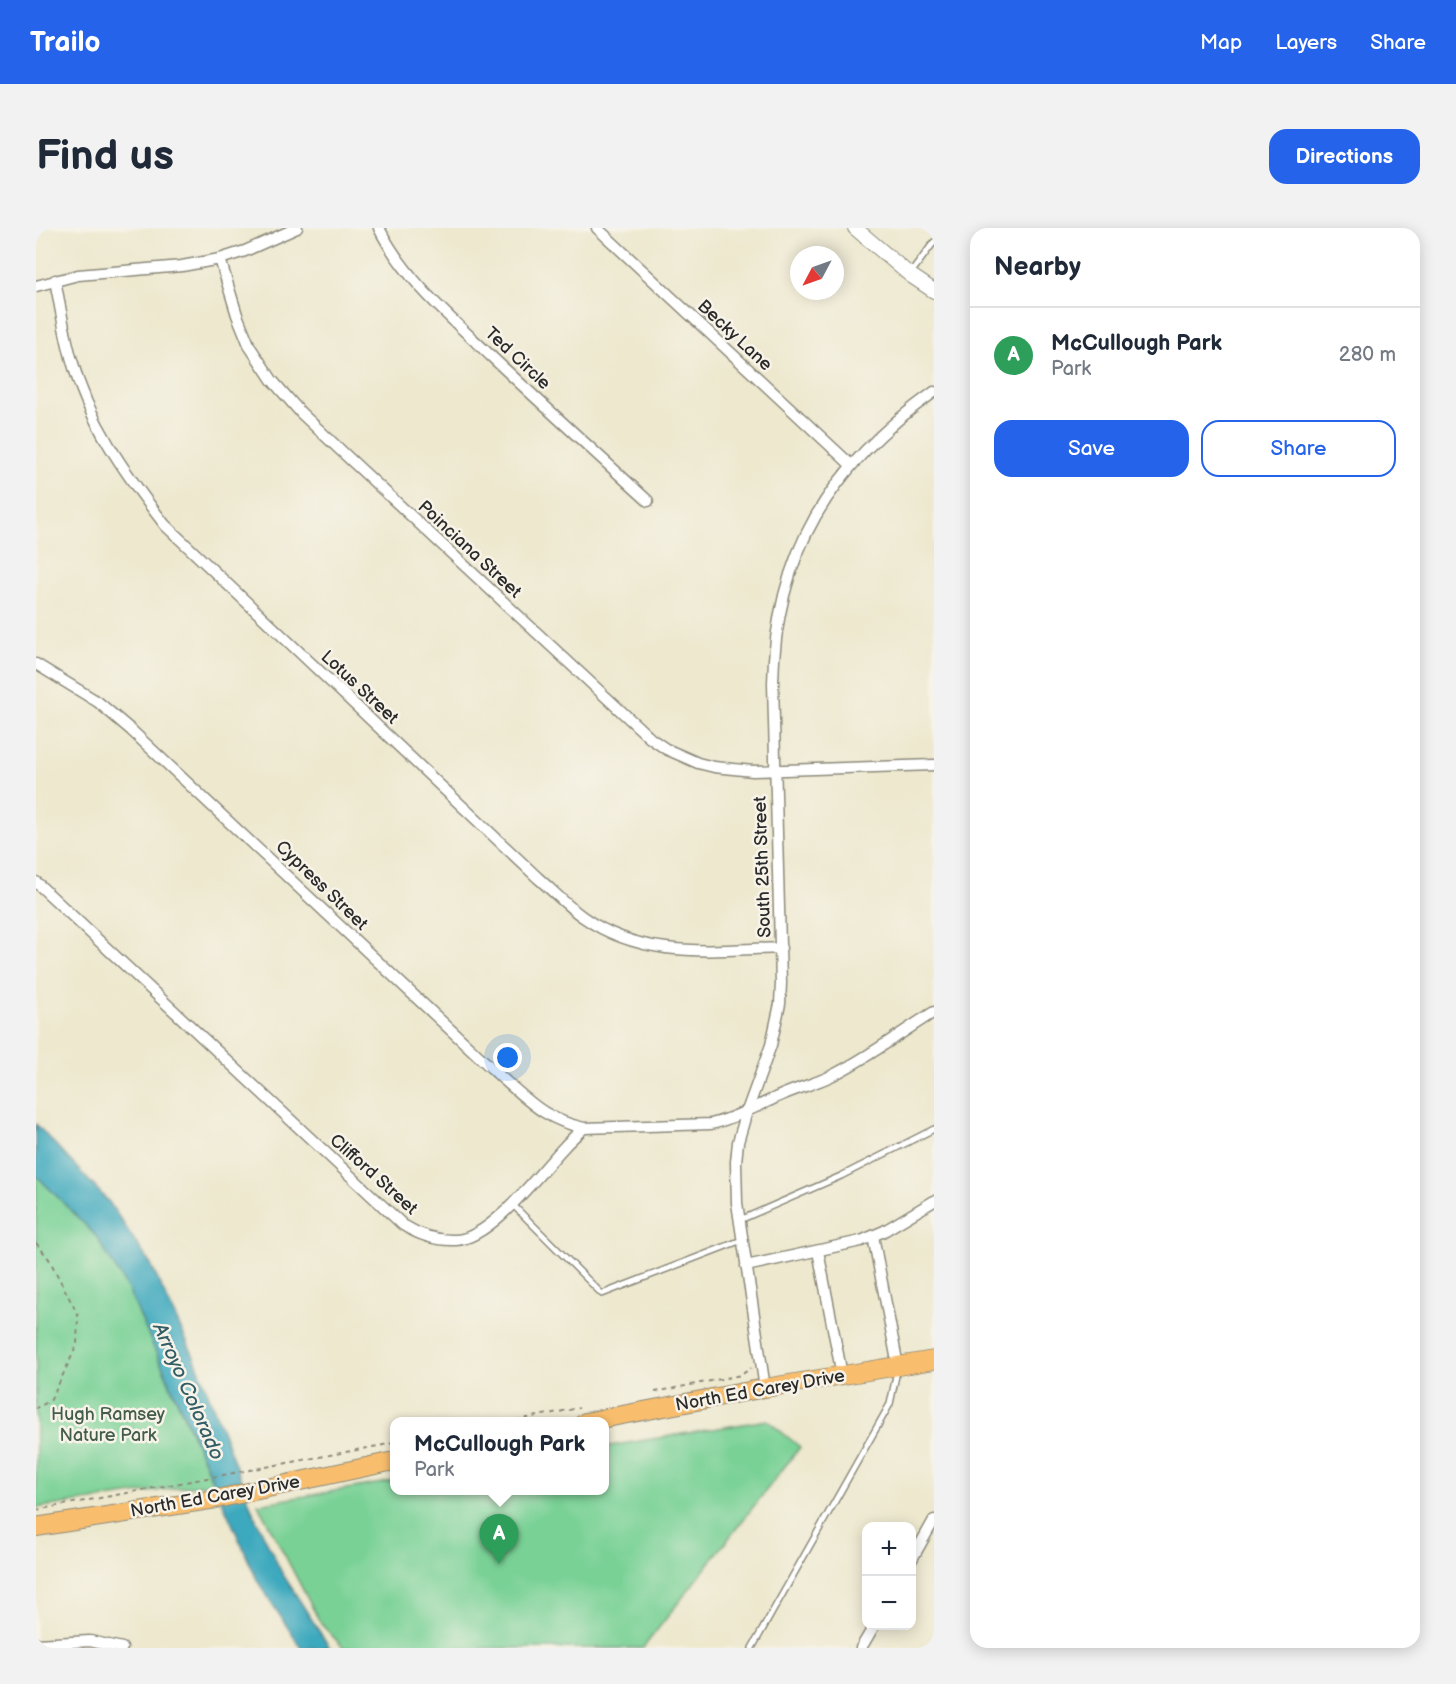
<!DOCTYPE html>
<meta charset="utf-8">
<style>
:root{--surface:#fff;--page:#f2f2f3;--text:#1f2937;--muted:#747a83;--line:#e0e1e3;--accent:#2563eb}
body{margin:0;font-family:"Balsamiq Sans",sans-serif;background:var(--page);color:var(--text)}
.controls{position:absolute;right:18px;bottom:18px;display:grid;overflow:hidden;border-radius:12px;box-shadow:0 3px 15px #0003}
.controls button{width:54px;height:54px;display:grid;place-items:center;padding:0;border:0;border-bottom:2px solid var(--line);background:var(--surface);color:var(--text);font:30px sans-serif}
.compass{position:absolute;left:754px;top:18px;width:54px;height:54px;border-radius:50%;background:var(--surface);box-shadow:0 3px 15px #0003;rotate:229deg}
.you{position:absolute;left:472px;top:830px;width:21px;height:21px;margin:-15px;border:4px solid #fff;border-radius:50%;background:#1a73e8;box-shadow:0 0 0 9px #1a73e833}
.badge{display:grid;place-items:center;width:39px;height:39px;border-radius:50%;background:var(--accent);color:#fff;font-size:20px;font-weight:700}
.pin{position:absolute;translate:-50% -50px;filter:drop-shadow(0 2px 3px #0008)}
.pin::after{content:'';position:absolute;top:32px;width:21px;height:18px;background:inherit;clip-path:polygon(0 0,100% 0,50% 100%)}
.popup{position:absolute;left:354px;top:1189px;width:219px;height:78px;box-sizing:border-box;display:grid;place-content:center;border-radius:12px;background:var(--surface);filter:drop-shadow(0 2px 4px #0005);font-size:20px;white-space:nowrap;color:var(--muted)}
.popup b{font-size:22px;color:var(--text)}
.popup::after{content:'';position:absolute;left:50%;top:100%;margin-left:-12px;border:12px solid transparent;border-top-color:var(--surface)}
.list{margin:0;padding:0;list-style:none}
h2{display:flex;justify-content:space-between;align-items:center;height:78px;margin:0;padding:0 24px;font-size:26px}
h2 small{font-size:20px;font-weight:400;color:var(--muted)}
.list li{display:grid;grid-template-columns:39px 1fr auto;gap:18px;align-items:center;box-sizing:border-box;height:96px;padding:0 24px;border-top:2px solid var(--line)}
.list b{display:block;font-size:22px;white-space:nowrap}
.list p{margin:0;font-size:20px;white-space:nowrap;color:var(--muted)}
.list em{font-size:20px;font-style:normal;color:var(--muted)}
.actions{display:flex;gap:12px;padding:18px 24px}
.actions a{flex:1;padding:14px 0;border:2px solid var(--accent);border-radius:18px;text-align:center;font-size:21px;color:var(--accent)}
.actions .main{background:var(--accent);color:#fff}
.map{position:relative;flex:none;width:898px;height:1420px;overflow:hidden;border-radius:18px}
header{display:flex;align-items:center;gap:36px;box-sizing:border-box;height:84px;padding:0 30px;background:var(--accent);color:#fff}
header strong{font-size:28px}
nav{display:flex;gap:33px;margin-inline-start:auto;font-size:21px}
.intro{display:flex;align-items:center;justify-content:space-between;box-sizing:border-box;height:144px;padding:0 36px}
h1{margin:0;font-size:42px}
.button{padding:15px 27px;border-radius:18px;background:var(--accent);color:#fff;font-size:21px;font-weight:700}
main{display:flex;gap:36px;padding:0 36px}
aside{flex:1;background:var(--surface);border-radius:18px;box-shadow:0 3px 15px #0003}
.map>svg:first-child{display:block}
.green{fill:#79d196;stroke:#527e60;stroke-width:1.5}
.water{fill:#3ea9be;stroke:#346a74;stroke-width:1.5}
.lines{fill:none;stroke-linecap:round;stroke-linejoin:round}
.service-casing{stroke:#8c8a7c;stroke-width:8}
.minor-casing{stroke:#8c8a7c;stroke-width:13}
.tertiary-casing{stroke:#8c8a7c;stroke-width:16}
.primary-casing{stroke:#8c8a7c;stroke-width:20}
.path{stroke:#8c8a7c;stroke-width:2;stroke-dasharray:4.5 4.5;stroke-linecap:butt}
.service{stroke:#fff;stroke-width:5}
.minor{stroke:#fff;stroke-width:10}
.tertiary{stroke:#fff;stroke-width:14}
.primary{stroke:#f9be6d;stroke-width:18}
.labels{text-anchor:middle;stroke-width:5;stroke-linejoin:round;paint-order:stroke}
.street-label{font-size:18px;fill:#2b2b2b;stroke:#f7f3e8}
.park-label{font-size:18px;fill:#425d4b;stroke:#f7f3e8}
.water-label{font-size:20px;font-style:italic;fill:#335d66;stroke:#f7f3e8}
</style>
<header>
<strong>Trailo</strong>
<nav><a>Map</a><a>Layers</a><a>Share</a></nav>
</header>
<div class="intro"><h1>Find us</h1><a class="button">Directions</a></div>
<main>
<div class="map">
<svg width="898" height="1420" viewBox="0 0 898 1420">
<rect width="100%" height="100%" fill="#f7f3e8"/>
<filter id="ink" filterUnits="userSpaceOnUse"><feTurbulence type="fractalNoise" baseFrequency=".0167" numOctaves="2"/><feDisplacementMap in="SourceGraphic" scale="12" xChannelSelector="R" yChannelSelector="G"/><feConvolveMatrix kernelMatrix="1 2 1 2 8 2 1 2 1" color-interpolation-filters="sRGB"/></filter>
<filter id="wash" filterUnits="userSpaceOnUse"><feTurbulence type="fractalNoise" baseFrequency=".008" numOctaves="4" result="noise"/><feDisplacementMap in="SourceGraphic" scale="24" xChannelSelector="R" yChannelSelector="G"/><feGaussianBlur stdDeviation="1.35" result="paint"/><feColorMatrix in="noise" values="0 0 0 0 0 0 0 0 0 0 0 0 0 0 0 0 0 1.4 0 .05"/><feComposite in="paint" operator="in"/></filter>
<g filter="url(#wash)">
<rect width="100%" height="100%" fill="#ede8ce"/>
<!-- green -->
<path class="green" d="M0 947 60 1008 92 1061 177 1255 0 1280Z
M731 1192 764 1219 607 1420H308L285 1396 222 1276 358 1253V1262H568V1219Z"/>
<!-- water -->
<path class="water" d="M0 896 73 974 115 1037 160 1133 219 1289 246 1345 294 1420H265L222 1354 92 1061 60 1008 0 947Z"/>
</g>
<g filter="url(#ink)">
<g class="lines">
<!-- service casing -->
<g class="service-casing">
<path id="service" d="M875 45 898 14
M476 976 566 1066 706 1012
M704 992 805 948 898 901
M716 1420 854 1176 861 1143"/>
</g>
<!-- minor casing -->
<g class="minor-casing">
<path id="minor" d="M343 0C369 52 416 91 457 130 508 178 560 225 612 273
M561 0 815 237
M184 31 201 87 214 119 236 152 265 185 316 233 614 510 630 521 662 535 678 539 717 543 898 537
M19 52C24 77 28 104 35 129 52 194 89 245 129 297L502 650C517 663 531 678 547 689 608 732 676 722 745 720
M0 58 42 47 146 38 184 31 209 23 261 0
M0 436 62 474 95 502 466 850C494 874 510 892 548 900
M0 654 367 997C383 1007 401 1013 420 1012 456 1010 504 944 528 919 534 912 541 906 548 900L675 896C696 891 715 881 735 872 754 862 776 857 795 848 832 830 864 805 898 784
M837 1008 862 1138
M782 1023 806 1147
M710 1038 825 1013 848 1003 898 973
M729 1160 701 975 700 934 702 914 711 883 735 817 744 776 745 755 737 455C739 326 794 238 898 164
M876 1331 898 1292
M0 1416 54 1413 86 1420
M825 1420 838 1398"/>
</g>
<!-- tertiary casing -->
<g class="tertiary-casing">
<path id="tertiary" d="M819 0 874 47 898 63"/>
</g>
<!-- primary casing -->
<g class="primary-casing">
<path id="primary" d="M549 1194 729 1160 898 1132
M0 1299 180 1271 358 1233"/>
</g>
<!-- path -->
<path class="path" d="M0 1015 13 1031 42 1087 41 1117 17 1168 14 1173 0 1180
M619 1164 705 1147 715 1140
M471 1194 543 1180
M0 1282 358 1215"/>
<!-- service -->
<use href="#service" class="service"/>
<!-- minor -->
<use href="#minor" class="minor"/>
<!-- tertiary -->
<use href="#tertiary" class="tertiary"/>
<!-- primary -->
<use href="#primary" class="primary"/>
</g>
</g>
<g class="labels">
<!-- street labels -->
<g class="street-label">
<text transform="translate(699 107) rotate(43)" y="6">Becky Lane</text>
<text transform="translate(482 130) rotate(43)" y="6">Ted Circle</text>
<text transform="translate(434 321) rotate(43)" y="6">Poinciana Street</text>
<text transform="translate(324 459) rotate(43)" y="6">Lotus Street</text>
<text transform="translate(726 639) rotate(-92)" y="6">South 25th Street</text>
<text transform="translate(286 657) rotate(44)" y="6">Cypress Street</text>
<text transform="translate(338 946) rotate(42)" y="6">Clifford Street</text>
<text transform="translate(724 1162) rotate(-10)" y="6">North Ed Carey Drive</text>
<text transform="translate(179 1268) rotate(-10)" y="6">North Ed Carey Drive</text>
</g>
<!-- park labels -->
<g class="park-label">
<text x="72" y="1192">Hugh Ramsey<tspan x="72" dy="21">Nature Park</tspan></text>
</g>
<!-- water labels -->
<g class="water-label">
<text transform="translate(153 1163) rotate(66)" y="7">Arroyo Colorado</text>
</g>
</g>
</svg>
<div class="controls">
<button>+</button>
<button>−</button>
</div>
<svg class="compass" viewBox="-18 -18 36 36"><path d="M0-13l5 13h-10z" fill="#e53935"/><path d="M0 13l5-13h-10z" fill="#747a83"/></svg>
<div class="you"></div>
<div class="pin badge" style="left:463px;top:1336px;background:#2e9e5b">A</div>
<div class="popup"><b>McCullough Park</b>Park</div>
</div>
<aside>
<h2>Nearby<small></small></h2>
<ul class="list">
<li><span class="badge" style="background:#2e9e5b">A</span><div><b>McCullough Park</b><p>Park</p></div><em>280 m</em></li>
</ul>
<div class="actions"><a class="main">Save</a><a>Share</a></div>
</aside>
</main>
